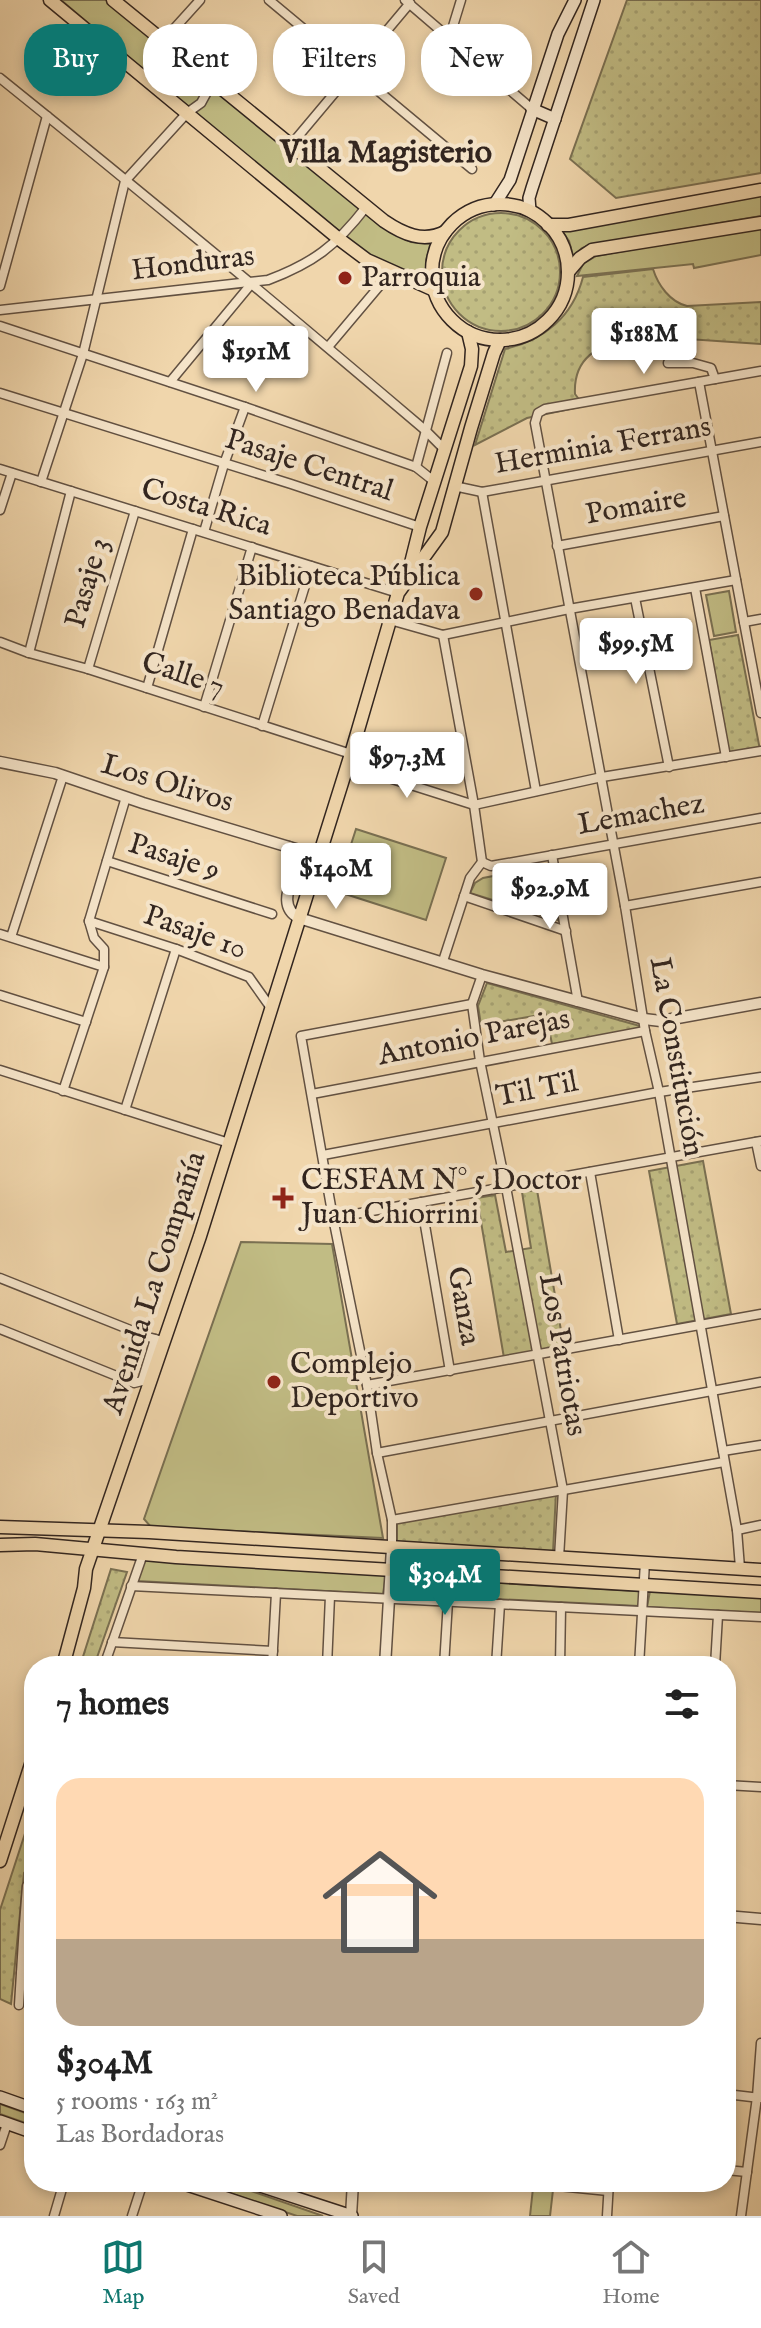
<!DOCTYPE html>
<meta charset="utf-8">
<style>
body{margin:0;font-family:"IM FELL English",serif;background:#f2f2f2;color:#222;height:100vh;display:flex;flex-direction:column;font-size:30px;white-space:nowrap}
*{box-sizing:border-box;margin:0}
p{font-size:26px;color:#767676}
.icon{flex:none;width:44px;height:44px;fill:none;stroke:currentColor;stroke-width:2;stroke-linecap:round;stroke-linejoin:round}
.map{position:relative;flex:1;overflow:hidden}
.sheet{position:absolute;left:24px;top:1656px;width:712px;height:536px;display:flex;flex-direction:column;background:#fff;border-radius:32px;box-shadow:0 4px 12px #0003}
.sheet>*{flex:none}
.banner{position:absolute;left:24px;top:24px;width:714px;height:72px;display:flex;gap:16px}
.price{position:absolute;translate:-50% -68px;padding:0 18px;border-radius:8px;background:#fff;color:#222;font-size:26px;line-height:52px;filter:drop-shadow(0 2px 4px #0008)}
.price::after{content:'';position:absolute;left:50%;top:48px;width:24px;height:18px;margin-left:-12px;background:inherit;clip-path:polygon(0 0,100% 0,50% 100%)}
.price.current{background:#0f766e;color:#fff}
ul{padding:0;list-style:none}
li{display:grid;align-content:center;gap:16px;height:424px;padding:0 32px}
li+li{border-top:2px solid #e0e0e0}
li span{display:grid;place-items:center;height:248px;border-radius:24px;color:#555}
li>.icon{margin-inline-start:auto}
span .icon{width:144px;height:144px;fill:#fffc;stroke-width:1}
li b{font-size:34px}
h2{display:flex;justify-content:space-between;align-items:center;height:96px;padding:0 32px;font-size:34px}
.pill{padding:0 28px;border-radius:32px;background:#fff;box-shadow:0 4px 12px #0003;font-size:28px;line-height:72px}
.pill.current{background:#0f766e;color:#fff}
.tab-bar{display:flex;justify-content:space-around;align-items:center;height:112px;border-top:2px solid #e0e0e0;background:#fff;font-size:22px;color:#767676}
.tab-bar a{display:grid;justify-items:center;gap:4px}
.tab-bar .current{color:#0f766e}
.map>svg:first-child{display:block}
</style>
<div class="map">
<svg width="761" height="2216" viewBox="0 0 761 2216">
<defs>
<pattern id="park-dots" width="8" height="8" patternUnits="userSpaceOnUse" patternTransform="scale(2)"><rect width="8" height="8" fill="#c1bc84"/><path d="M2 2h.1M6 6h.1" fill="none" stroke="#a6a172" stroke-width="1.8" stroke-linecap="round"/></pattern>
</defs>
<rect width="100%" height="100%" fill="#f0d6ac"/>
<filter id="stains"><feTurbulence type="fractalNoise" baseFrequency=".0025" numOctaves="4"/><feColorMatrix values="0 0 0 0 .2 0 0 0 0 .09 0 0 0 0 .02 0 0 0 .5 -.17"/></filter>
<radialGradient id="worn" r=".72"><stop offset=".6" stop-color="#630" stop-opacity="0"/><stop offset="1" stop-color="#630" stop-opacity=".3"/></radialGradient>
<g fill="#c1bc84" stroke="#7a7052" stroke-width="2">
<polygon points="61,0 109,0 297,153 380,226 411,242 431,244 426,260 427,279 400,270 367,254 188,108"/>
<polygon points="761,195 761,216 590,245 582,248 573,256 569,241 562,231"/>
<polygon points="761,227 761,255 694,268 693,264 577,276 583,264 596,256"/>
<polygon points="729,591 736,632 714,636 706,595"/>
<polygon points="356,829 446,858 426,920 336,891"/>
<polygon points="546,866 558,920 470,893 475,883 483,878"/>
<polygon points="241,1242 332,1244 383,1538 151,1527 144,1519"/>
<polygon points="145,1559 386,1575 383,1594 137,1581"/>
<polygon points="397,1577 639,1591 639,1606 394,1594"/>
<polygon points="650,1591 761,1596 761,1613 647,1607"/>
<polygon points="0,2104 34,2116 34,2126 0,2114"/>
<polygon points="197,2182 225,2182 323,2216 297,2216"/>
<polygon points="533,2188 553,2190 550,2216 530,2216"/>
</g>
<g fill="url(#park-dots)" stroke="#7a7052" stroke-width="2">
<polygon points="627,0 761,0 761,173 616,198 570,159"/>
<circle cx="501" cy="272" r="59"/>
<path d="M653,269C658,285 670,302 687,306L761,302V344L629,335C598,347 573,357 575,394L584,406L527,418L475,445L505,349C544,341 573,316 583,277Z"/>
<polygon points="738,635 760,750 729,754 709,640"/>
<polygon points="487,983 640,1026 639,1030 552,1044 546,1014 481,1025 478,1006"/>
<polygon points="703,1161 731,1314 677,1324 649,1171"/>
<polygon points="537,1190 564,1348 504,1358 477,1198 495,1195 506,1252 531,1248 522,1192"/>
<polygon points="556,1493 553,1552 397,1542 397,1523"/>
<polygon points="111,1569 127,1572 94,1666 80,1666"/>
<polygon points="34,1806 34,1838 31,1845 34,1849 34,1862 24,1873 11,2004 0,1999 0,1910"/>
</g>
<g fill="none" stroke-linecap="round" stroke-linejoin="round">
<defs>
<g id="minor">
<polyline points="269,0 472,169"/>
<polyline points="405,0 532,109"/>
<polyline points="450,36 461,0"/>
<polyline points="163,41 200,0"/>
<path d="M0,78C143,193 285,311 425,430L445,450"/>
<polyline points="290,146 410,3"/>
<polyline points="0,286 47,116"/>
<path d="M0,310L268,280C313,263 336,246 366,207"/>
<polyline points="0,326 245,407 416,467 435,482"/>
<polyline points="328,347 392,271"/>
<polyline points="668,363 693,363 711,368 715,379"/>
<polyline points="170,382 252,283"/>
<polyline points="699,382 761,713"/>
<polyline points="0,393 291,484 420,527"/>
<polyline points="416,467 447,353"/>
<polyline points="0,469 398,593"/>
<polyline points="41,482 83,354 125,181 187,113 201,103 213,81"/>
<polyline points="454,486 482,492 761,442"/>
<polyline points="482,492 536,791"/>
<polyline points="0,510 12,473"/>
<polyline points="204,532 224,464 245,407"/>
<polyline points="557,546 724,516"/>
<polyline points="695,588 726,757"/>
<polyline points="635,598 669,767"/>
<polyline points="390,620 443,635 569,609 736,580"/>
<polyline points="744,622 761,619"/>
<polyline points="443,635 474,805 482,862 470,878 443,961"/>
<polyline points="0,642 29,653 88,669 351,754"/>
<polyline points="29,653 71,491"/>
<polyline points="88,669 135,511"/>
<polyline points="147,688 193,529"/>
<polyline points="204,707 252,547"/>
<polyline points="262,726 311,566"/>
<polyline points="348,765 474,805 602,777 761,751"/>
<polyline points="552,855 578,1002"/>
<polyline points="107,861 272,914"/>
<polyline points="482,862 491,866 761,818"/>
<polyline points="464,896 566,931"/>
<polyline points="625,906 761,882"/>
<polyline points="89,921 176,949 249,977 271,1008"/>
<polyline points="0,934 104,967"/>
<polyline points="11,937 63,776"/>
<polyline points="482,975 472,1004 480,1061 506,1187 563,1490 559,1558"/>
<polyline points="0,995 86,1022"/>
<polyline points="0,1070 229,1143"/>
<polyline points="63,1091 104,967 104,949 94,938 89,921 126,797"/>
<polyline points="312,1094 645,1031"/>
<polyline points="125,1110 176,949"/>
<polyline points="756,1142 761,1166"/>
<polyline points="323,1155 659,1092 761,1077"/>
<polyline points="590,1172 619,1340"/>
<polyline points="421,1202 450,1371"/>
<polyline points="333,1218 761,1141"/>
<polyline points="0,1278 148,1337 159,1340"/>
<polyline points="0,1329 134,1383 142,1381 155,1339"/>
<polyline points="367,1385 761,1314"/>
<polyline points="723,1451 761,1445"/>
<polyline points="377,1453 761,1382"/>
<polyline points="392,1520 724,1462"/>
<polyline points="737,1530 761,1525"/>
<polyline points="392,1548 392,1520 377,1453 367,1385 333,1218 301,1036 472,1004"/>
<polyline points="740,1568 737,1530 659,1092 645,1031 625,906 535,423 538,413 545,409 761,371"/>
<polyline points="131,1586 761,1617"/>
<polyline points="112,1642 273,1651"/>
<polyline points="104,1666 143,1554"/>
<polyline points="272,1666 276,1593"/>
<polyline points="327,1666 330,1596"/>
<polyline points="444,1666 448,1601"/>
<polyline points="496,1666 500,1604"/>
<polyline points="560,1666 561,1607"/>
<polyline points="639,1666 645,1562"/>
<polyline points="715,1666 718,1615"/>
<polyline points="726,1785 761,1787"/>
<polyline points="27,1886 24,1925 34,1925"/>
<polyline points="21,1973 24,1925"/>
<polyline points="19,2005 21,1973 34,1974"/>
<polyline points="726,2094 760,2098"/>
<polyline points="0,2145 7,2124"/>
<polyline points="726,2170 747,2172"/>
<polyline points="519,2182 608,2191"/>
<polyline points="54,2216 64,2182"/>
<polyline points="132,2216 143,2182"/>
<polyline points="607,2216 609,2182"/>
<polyline points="741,2216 757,2097 761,2043"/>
</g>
<g id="tertiary">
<polyline points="0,762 55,773 143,803 319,856"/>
<path d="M289,847L296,862C293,881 276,906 299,918L482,975L644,1019L661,1021L761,1003"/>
<polyline points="385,1666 392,1548"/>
<polyline points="726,1916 761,1919"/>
<polyline points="351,2216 353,2182"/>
</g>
<g id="secondary">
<polyline points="532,109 555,119"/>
<polyline points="494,205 510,180 558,34 575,0"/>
<polyline points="530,211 529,198 532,188 594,0"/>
<polyline points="0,2097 34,2109"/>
<polyline points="0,2121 34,2133"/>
<polyline points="178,2182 281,2216"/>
<polyline points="248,2182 352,2216"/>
</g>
<g id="primary">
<polyline points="50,0 339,239 367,260 434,290"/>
<path d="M113,0L384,221C403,234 423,243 445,232"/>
<circle cx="500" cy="272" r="68"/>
<polyline points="548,225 569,225 761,190"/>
<polyline points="568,272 580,258 592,250 761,223"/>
<polyline points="409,571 420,527 471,366 472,349 468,332"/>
<polyline points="0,1527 149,1532 761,1570"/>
<polyline points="0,1545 35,1544 176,1557 761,1592"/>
<polyline points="63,1666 84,1588 86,1569 200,1236 351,754 398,593 442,532 471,428 494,353 500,340"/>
<polyline points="0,1861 34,1755"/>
</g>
</defs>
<use href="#minor" stroke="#625142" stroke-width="11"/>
<use href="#tertiary" stroke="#625142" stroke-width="13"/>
<use href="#secondary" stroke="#32251f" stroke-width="14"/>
<use href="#primary" stroke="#32251f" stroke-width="15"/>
<use href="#minor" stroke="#f5e4c9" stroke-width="8"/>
<use href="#tertiary" stroke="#f5e4c9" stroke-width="10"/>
<use href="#secondary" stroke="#f5e4c9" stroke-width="11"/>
<use href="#primary" stroke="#f0d6ac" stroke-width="12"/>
</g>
<g fill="#8f2418" stroke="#f5e4c9" stroke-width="3">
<circle cx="345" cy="278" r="8"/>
<circle cx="476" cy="594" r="8"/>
<path d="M279 1186h8v8h8v8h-8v8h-8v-8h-8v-8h8z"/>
<circle cx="274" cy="1382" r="8"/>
</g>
<g text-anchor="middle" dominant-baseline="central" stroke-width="8" stroke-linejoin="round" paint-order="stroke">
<g font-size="30" fill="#32251f" stroke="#f5e4c9">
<text transform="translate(193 264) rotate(-7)">Honduras</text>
<text transform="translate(603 446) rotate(-10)">Herminia Ferrans</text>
<text transform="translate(309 466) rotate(18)">Pasaje Central</text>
<text transform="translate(636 507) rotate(-10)">Pomaire</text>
<text transform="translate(206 508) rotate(17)">Costa Rica</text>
<text transform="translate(88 583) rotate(-74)">Pasaje 3</text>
<text transform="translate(183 675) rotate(18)">Calle 7</text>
<text transform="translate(167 784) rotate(17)">Los Olivos</text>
<text transform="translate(641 815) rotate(-10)">Lemachez</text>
<text transform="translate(174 858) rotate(18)">Pasaje 9</text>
<text transform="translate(195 933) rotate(20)">Pasaje 10</text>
<text transform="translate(474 1038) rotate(-11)">Antonio Parejas</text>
<text transform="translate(676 1057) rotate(80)">La Constitución</text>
<text transform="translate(537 1090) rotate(-11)">Til Til</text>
<text transform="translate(155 1283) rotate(-72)">Avenida La Compañía</text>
<text transform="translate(463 1306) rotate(80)">Ganza</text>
<text transform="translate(562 1355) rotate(80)">Los Patriotas</text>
</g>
<g font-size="30" fill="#32251f" stroke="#f5e4c9" text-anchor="start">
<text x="361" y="278">Parroquia</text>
<text x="460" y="577" text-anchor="end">Biblioteca Pública<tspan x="460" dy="34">Santiago Benadava</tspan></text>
<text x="301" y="1181">CESFAM N° 5 Doctor<tspan x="301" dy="34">Juan Chiorrini</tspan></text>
<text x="290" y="1365">Complejo<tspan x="290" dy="34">Deportivo</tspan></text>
</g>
<g font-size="32" font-weight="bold" fill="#32251f" stroke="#f5e4c9">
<text x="386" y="153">Villa Magisterio</text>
</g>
</g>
<rect width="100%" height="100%" filter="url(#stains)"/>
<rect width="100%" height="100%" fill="url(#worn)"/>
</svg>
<b class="price" style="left:644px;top:376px">$188M</b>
<b class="price" style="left:256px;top:394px">$191M</b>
<b class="price" style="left:636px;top:686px">$99.5M</b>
<b class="price" style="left:407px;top:800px">$97.3M</b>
<b class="price" style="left:336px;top:911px">$140M</b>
<b class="price" style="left:550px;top:931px">$92.9M</b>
<b class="price current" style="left:445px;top:1617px">$304M</b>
<div class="banner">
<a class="pill current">Buy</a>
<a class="pill">Rent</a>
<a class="pill">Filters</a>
<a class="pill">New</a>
</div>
<section class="sheet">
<h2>7 homes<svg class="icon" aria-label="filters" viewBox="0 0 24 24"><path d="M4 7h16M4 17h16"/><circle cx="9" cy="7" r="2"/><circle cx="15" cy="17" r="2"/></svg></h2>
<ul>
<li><span style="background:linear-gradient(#ffd9b3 65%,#b9a48a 0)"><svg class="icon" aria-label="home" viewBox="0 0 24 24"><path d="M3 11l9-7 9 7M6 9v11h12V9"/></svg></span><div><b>$304M</b><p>5 rooms · 163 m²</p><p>Las Bordadoras</p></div></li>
</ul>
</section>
</div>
<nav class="tab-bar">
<a class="current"><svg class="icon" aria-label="map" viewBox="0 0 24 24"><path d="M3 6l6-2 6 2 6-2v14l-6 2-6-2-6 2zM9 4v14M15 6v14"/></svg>Map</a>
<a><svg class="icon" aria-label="saved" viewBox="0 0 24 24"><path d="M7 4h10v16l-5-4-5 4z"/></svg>Saved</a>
<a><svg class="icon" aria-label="home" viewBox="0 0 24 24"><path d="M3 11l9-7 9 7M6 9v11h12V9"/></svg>Home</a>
</nav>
